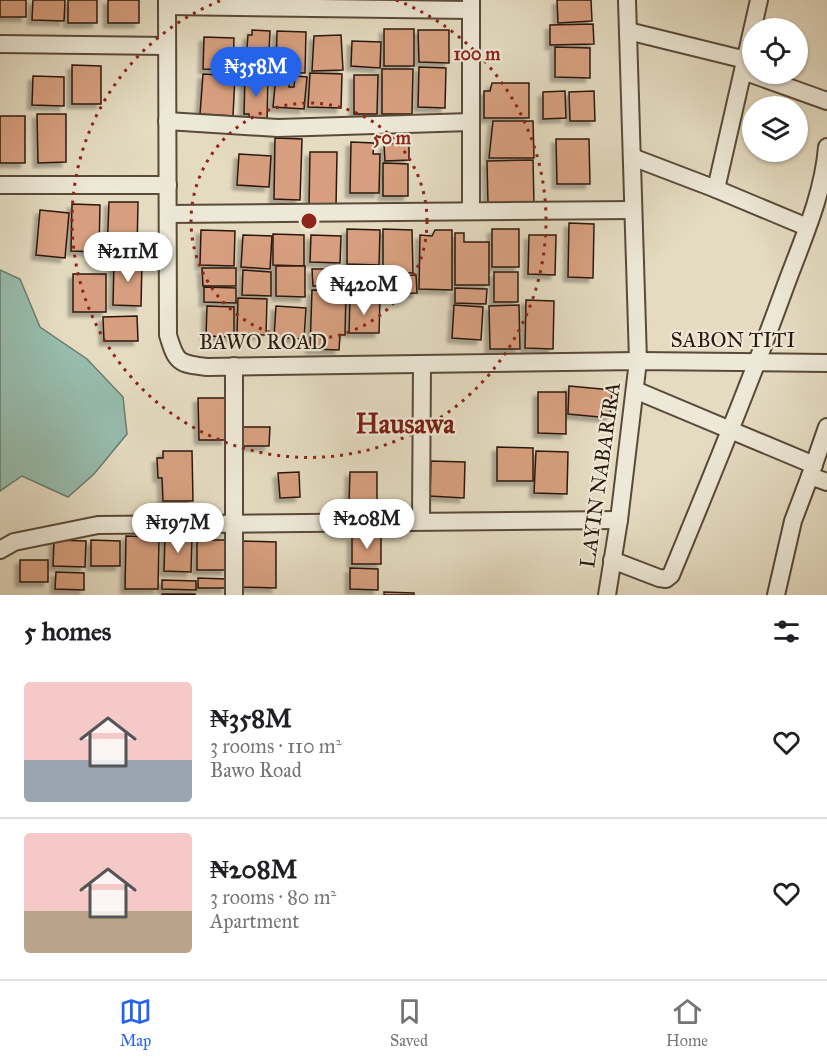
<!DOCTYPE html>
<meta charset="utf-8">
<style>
body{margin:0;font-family:"IM FELL Great Primer",serif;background:#f2f2f2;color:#202124;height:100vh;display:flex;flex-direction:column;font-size:22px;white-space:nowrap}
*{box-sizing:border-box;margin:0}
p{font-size:20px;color:#757577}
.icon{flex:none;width:33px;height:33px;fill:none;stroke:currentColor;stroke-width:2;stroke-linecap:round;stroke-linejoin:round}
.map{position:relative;height:595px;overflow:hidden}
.drawer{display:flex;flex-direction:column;background:#fff;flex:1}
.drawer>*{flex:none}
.controls{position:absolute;left:742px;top:18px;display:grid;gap:12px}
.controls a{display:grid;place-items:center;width:66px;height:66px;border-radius:50%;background:#fff;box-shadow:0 2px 4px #0004;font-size:30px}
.price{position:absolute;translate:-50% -51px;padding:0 14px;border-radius:21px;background:#fff;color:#222;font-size:20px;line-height:39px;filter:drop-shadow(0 2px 3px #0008)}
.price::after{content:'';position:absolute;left:50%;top:36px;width:18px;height:14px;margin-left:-9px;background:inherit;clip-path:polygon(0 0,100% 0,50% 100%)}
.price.current{background:#2563eb;color:#fff}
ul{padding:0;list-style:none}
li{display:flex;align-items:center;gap:18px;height:150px;padding:0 24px}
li+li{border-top:2px solid #e0e0e0}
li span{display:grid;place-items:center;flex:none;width:168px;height:120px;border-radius:6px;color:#555}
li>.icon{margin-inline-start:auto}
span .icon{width:72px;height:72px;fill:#fffc;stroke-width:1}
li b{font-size:26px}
h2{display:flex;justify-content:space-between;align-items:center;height:72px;padding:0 24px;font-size:26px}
.menu{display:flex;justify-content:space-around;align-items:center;height:84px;border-top:2px solid #e0e0e0;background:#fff;font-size:16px;color:#757577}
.menu a{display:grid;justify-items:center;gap:3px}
.menu .current{color:#2563eb}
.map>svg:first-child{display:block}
</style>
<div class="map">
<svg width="827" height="595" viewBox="0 0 827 595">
<defs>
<filter id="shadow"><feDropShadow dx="-4.5" dy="4.5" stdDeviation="1.5" flood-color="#0004"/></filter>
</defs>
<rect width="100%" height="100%" fill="#e4dbc1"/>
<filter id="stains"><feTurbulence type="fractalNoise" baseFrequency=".00333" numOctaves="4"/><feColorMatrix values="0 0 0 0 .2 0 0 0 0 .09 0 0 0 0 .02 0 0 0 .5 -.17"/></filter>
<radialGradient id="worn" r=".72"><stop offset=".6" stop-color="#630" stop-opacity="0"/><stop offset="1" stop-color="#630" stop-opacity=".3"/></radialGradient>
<polygon fill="#97bcad" stroke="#6c7b6d" stroke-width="1.5" points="0,270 20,279 40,327 87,359 123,397 127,434 94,474 68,497 22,476 0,491"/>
<g fill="#d79f7f" stroke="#2b190c" stroke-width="1.5" filter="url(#shadow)">
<rect x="0" y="0" width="26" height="17"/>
<polygon points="33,0 65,0 64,21 32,20"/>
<rect x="68" y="0" width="29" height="23"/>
<rect x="108" y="0" width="31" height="23"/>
<polygon points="557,0 591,0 592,21 558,23"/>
<polygon points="593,24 594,44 550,45 550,25"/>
<rect x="384" y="29" width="30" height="37"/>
<polygon points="252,30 270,31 268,74 238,72 238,61 246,61 248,35 252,35"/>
<polygon points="418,30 449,30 449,63 419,62"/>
<polygon points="277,31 306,32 305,73 276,72"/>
<polygon points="341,35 343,70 312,71 314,36"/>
<polygon points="204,37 234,38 233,70 203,69"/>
<polygon points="352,41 381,42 380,68 351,66"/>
<polygon points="555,47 590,48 590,78 555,77"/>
<polygon points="72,65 101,66 101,104 72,104"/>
<polygon points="419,67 446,68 445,108 418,107"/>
<polygon points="382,69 413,69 412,114 382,114"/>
<polygon points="310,73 342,74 341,108 308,107"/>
<polygon points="203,74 235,76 233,116 200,114"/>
<polygon points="245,75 268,76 267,123 249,123 249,114 244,114"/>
<polygon points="354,75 378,75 377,114 354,114"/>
<polygon points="33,76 64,77 64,106 32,105"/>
<polygon points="276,76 290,77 289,87 294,87 295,76 307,77 304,109 273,107"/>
<polygon points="492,83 529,83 529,118 484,118 484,91 490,91"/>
<polygon points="565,91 566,118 543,119 543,92"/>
<polygon points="594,91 595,121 570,121 569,92"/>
<polygon points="37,114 66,114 66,162 38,163"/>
<rect x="0" y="116" width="25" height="47"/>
<polygon points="493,121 533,121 534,158 489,158"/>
<polygon points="275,138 302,139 300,200 274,199"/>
<polygon points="556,139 589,139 590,184 557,184"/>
<polygon points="351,142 374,143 373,154 380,154 379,193 350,193"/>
<polygon points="409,143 409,160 385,161 384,144"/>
<polygon points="310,152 337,152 336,206 309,206"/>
<polygon points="239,154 271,156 269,187 237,185"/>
<polygon points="533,160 534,204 488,204 487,161"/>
<polygon points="383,163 408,164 408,196 383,196"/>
<polygon points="109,202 138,202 137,253 107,252"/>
<polygon points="72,204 100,205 99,252 71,251"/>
<polygon points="40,210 69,213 65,258 36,255"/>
<polygon points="569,223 594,224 593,278 568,277"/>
<polygon points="347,229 380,230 379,265 347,264"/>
<polygon points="383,229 412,230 413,273 383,273"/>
<rect x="492" y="229" width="27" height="38"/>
<polygon points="201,230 235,231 234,266 200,265"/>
<polygon points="435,230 452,230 452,290 419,289 420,235 432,236"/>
<polygon points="455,233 464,233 464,242 489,242 489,285 455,285"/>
<polygon points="273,234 304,235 304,266 273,265"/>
<polygon points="243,235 272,236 270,269 241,267"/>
<polygon points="311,235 341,236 340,263 310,262"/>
<polygon points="529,235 556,235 555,275 528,274"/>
<polygon points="114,260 142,261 141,306 113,305"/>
<polygon points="276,266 305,266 305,297 276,296"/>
<polygon points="202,268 236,268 236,286 203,286"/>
<polygon points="312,269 341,269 342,285 313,286"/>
<rect x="351" y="269" width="29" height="15"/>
<polygon points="243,270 271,272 271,296 242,295"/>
<rect x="494" y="272" width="24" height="30"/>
<rect x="73" y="274" width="33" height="38"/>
<polygon points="416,275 417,293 384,294 383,277"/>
<polygon points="204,287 236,288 236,303 204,302"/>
<polygon points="455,288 487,289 486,304 455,303"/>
<polygon points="312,290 346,291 345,335 340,335 339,350 310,349"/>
<polygon points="238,298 267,299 266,335 237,334"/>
<polygon points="350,298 380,299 379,333 349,333"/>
<polygon points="526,300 554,301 553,349 525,348"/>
<polygon points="454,305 483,307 481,340 452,338"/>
<polygon points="519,305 520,349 490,349 489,306"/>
<polygon points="207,306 234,307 234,337 206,336"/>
<polygon points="276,306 306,308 304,339 274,337"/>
<polygon points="137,316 138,341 104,341 103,317"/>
<polygon points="569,386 612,390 610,418 568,414"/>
<polygon points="538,392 566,392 566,434 538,433"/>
<polygon points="198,398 226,398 226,440 199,440"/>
<polygon points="243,427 270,427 269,446 243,446"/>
<polygon points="497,447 533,448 533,481 497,481"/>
<polygon points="163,451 192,451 193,501 163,501 162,478 158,478 157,458 163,458"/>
<polygon points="536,451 568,452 567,494 534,493"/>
<polygon points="431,461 465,462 464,498 430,496"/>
<polygon points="299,472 300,497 280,498 278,473"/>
<polygon points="350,472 377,472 377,503 349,502"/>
<polygon points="126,536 159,537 158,589 125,589"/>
<polygon points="165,536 192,537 191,572 164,571"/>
<polygon points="381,536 381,564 352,564 352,537"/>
<polygon points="54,540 86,541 85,567 53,566"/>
<polygon points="91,540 120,541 120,566 91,566"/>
<rect x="197" y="540" width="29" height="30"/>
<polygon points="242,541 276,542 276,588 242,587"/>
<rect x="20" y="560" width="28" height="22"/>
<polygon points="350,568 378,569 378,590 350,589"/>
<polygon points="56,572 84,573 84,590 55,589"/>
<polygon points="198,578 226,579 226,588 198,588"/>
<polygon points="162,580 196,581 196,590 162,589"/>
<polygon points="384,592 414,593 414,595 384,595"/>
<rect x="162" y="594" width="33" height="1"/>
</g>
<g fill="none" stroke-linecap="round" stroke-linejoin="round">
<defs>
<g id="minor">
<path d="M167,0L168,335C176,362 178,364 207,367L638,361L827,363"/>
<polyline points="471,0 471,211"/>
<polyline points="759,0 716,189 807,227"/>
<polyline points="167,6 471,10"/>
<polyline points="628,31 746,60"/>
<polyline points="0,44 167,46"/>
<polyline points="743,71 827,101"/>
<polyline points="167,121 278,128 471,122"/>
<polyline points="632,157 716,189"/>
<polyline points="0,185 168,185"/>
<polyline points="168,214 633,210"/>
<polyline points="635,390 814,465"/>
<polyline points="827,427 810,476 827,482"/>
<polyline points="421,521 422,364"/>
<polyline points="0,550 14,542 98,525 619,520"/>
<path d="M612,560L659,578L666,579L671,575C710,481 749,386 784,290C801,243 823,197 827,147"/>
<polyline points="234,595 234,366"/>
<polyline points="607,595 619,520 638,361 627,0"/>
<polyline points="776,595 793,521 810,476"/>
</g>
</defs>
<use href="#minor" stroke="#594a39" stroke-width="20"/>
<use href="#minor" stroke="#ede8d7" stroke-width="16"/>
</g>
<g fill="none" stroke="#8f2418" stroke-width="3" stroke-dasharray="3 6">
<circle cx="309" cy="221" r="118"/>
<path d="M396 0A237 237 0 1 1 222 0"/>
</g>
<g text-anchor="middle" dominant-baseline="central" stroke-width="4.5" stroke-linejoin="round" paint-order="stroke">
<g font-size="21" fill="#2b190c" stroke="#ede8d7">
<text x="733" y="340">SABON TITI</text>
<text x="263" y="342">BAWO ROAD</text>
<text transform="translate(600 475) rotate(-82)">LAYIN NABARIRA</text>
</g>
<g font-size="27" font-weight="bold" fill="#7a1f14" stroke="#ede8d7">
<text x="405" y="423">Hausawa</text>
</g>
</g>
<circle cx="309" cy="221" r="9" fill="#8f2418" stroke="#ede8d7" stroke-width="3"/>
<g font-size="18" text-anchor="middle" font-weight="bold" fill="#8f2418" stroke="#ede8d7" stroke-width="4.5" stroke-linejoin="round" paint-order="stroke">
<text x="477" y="60">100 m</text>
<text x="392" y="144">50 m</text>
</g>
<rect width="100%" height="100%" filter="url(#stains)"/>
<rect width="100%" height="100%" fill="url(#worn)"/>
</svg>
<div class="controls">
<a><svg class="icon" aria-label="locate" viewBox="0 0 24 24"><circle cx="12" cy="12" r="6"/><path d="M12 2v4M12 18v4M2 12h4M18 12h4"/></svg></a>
<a><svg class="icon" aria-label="layers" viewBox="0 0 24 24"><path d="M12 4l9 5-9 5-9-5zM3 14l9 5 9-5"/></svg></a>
</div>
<b class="price current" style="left:256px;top:98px">₦358M</b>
<b class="price" style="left:128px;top:283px">₦211M</b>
<b class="price" style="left:364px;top:316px">₦420M</b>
<b class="price" style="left:367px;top:550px">₦208M</b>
<b class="price" style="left:178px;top:554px">₦197M</b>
</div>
<section class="drawer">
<h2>5 homes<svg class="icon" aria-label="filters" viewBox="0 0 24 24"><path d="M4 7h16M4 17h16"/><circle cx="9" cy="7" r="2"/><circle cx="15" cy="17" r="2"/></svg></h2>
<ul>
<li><span style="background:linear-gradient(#f6c9c9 65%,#9aa5b1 0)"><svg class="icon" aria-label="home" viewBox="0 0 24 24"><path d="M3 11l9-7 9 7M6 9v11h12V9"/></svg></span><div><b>₦358M</b><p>3 rooms · 110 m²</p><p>Bawo Road</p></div><svg class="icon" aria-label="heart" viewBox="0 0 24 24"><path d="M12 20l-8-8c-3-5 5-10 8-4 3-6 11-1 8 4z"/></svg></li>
<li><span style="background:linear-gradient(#f6c9c9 65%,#b9a48a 0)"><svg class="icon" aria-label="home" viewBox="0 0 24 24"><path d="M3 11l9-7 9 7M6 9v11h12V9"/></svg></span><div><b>₦208M</b><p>3 rooms · 80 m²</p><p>Apartment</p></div><svg class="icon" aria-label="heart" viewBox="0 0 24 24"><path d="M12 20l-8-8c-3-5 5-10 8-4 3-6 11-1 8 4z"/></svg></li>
</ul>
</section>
<nav class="menu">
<a class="current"><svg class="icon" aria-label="map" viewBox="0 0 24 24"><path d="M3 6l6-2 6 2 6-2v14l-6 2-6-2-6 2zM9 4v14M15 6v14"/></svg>Map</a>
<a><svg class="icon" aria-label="saved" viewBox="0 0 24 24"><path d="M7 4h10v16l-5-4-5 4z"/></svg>Saved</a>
<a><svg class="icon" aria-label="home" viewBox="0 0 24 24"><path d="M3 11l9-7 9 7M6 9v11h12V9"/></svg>Home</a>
</nav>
